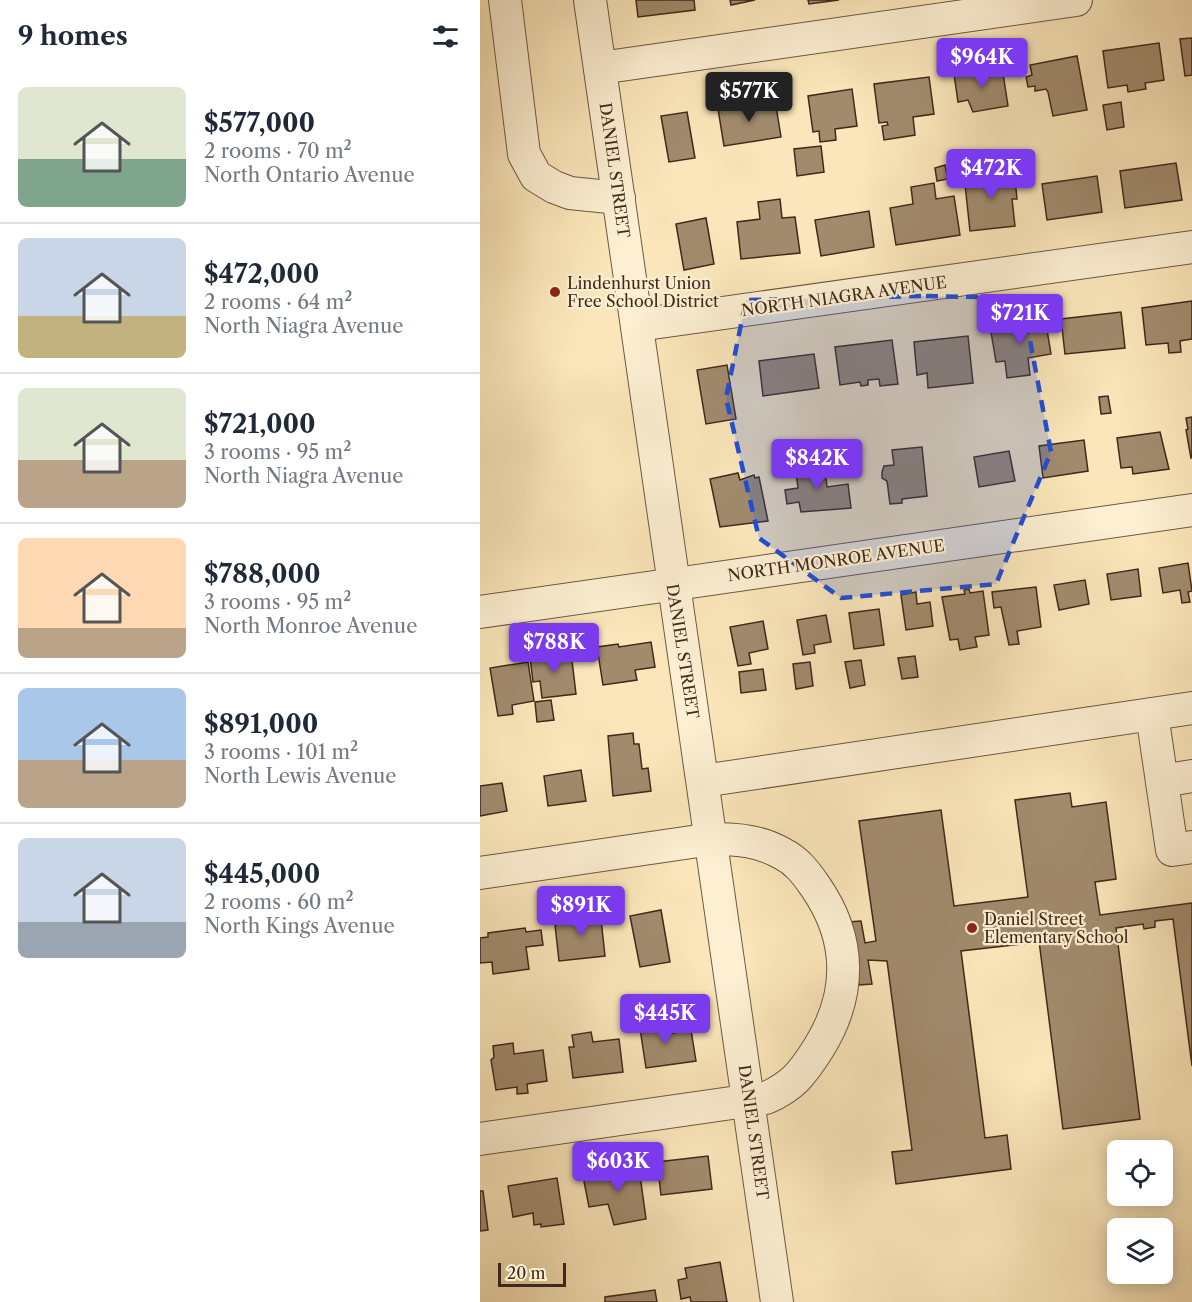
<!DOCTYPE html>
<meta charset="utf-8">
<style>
body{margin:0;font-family:"Libre Caslon Text",serif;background:#f6f6f7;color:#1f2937;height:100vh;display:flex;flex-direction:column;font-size:22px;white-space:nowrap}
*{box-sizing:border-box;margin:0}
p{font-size:20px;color:#747a83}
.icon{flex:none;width:33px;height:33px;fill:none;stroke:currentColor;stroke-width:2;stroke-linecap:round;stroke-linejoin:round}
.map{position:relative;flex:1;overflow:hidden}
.sheet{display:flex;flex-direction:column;background:#fff;width:480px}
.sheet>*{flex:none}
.buttons{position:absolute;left:627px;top:1140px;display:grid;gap:12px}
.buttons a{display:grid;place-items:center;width:66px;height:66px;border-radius:9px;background:#fff;box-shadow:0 3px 15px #0003;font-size:30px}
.scale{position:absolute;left:18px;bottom:15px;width:68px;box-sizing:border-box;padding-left:6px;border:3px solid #40281a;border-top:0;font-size:16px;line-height:21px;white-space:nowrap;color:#40281a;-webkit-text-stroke:4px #fcefd2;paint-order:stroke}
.price{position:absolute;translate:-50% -51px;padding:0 14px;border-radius:6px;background:#7c3aed;color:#fff;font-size:20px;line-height:39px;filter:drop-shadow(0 2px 3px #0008)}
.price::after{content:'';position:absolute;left:50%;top:36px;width:18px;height:14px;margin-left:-9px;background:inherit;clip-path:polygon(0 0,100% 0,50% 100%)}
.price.current{background:#222;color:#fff}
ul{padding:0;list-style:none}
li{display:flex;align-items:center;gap:18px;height:150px;padding:0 18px}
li+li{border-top:2px solid #e0e1e3}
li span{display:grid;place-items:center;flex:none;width:168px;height:120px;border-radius:9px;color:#555}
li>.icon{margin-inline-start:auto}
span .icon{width:72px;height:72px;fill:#fffc;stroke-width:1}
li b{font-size:26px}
h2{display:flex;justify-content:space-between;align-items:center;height:72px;padding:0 18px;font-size:26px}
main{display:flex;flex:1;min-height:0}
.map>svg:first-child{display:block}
</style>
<main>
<section class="sheet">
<h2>9 homes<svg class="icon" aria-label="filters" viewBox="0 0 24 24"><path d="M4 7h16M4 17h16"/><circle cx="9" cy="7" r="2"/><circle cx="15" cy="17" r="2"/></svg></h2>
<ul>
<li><span style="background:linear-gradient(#dfe7d0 60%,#7fa58c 0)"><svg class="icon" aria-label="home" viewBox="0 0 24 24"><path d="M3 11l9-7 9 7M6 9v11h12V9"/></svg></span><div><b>$577,000</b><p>2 rooms · 70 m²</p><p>North Ontario Avenue</p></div></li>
<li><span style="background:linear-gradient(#c9d6e8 65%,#c2b280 0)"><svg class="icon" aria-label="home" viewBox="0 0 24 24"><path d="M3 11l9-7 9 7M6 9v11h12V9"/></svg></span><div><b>$472,000</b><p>2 rooms · 64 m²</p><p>North Niagra Avenue</p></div></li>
<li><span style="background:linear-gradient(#dfe7d0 60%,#b9a48a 0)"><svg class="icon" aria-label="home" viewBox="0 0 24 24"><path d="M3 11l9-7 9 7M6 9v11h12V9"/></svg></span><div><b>$721,000</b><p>3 rooms · 95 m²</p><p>North Niagra Avenue</p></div></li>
<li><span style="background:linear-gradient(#ffd9b3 75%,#b9a48a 0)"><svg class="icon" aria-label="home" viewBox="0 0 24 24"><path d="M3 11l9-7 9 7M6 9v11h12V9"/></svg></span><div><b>$788,000</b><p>3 rooms · 95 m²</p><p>North Monroe Avenue</p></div></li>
<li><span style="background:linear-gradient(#a9c7e8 60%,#b9a48a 0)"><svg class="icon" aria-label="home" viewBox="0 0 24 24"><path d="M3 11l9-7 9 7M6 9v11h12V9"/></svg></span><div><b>$891,000</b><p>3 rooms · 101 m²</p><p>North Lewis Avenue</p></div></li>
<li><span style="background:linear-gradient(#c9d6e8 70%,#9aa5b1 0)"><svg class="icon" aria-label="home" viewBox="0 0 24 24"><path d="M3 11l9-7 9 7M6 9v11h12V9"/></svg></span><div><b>$445,000</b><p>2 rooms · 60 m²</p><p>North Kings Avenue</p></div></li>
</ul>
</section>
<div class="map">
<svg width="712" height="1302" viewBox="0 0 712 1302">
<rect width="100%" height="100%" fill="#fae6ba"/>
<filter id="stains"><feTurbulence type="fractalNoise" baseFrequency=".00333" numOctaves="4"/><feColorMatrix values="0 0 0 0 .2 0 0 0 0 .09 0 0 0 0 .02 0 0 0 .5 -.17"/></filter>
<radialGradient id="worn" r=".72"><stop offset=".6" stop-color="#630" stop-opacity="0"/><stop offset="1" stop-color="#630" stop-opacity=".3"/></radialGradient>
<g fill="#a18b6d" stroke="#40281a" stroke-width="1.5">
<polygon points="156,0 214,0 215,10 158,17"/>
<polygon points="250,0 275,0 251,5"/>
<polygon points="328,0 359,0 329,4"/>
<polygon points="712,38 712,75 705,76 700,39"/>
<polygon points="679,43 684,80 665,83 666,89 648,92 647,85 628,88 623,51"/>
<polygon points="597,56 607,110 573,116 568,92 566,89 555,91 555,86 548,87 546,77 552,75 550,65"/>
<polygon points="522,67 528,106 493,112 488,100 478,102 474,74"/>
<polygon points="449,77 454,114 433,117 435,135 404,140 402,126 408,125 407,122 399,123 394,84"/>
<polygon points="372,89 377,126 355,129 356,140 340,142 339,131 333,132 328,96"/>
<polygon points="295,100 301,137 244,146 238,109"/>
<polygon points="641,102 644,127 627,130 623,105"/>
<polygon points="207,112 215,158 189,162 181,116"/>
<polygon points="341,146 344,172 317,176 314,149"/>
<polygon points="696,163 702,200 645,208 640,171"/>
<polygon points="465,165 468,179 457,181 455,168"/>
<polygon points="534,170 537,199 532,199 535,226 490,231 484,175"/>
<polygon points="617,176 622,212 567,220 562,184"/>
<polygon points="454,183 456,199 474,196 480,235 416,245 410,208 433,204 431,187"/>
<polygon points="300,199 302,218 315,217 320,253 261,259 257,222 280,219 278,202"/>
<polygon points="389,211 394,247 341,256 335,220"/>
<polygon points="226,218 234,264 204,270 196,224"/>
<polygon points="712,301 712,339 700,341 701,352 689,353 688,343 666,345 662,308"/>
<polygon points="641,312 645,348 585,354 581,319"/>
<polygon points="565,318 571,354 548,358 550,375 527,378 525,361 516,362 510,326"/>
<polygon points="488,336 493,383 448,388 447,373 437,375 434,342"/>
<polygon points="412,340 418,384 400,386 399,379 388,380 388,385 381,386 380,382 360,385 355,347"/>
<polygon points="334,354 339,388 283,396 279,361"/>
<polygon points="247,365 256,419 226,424 217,370"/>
<polygon points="628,396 631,413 621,414 619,397"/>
<polygon points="712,417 712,457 711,458 706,430 708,429 706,418"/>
<polygon points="680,432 689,469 653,474 652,467 641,468 637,438"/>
<polygon points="604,440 608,471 563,478 559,446"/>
<polygon points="442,447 447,496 422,499 422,503 410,504 407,481 402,478 402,472 404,466 414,465 412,450"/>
<polygon points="529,451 535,481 499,487 494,457"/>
<polygon points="344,460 347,487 368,484 371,508 321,512 319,502 307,504 305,490 318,488 315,464"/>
<polygon points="258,473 260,480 274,475 275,478 279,477 288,521 240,527 230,479"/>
<polygon points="708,563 712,591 708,592 710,602 702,603 700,590 683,593 679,568"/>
<polygon points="658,569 661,596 631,600 627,574"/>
<polygon points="605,580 609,604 579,610 574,585"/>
<polygon points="556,587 561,627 537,631 539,644 529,645 521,607 514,608 512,592"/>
<polygon points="489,589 490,593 503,591 509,635 495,637 497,647 480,650 478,639 470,640 462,597 485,594 484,590"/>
<polygon points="436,592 437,604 450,602 453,626 426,630 421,595"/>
<polygon points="399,609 404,645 374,649 369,613"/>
<polygon points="346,615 351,642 334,645 335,653 323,655 317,620"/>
<polygon points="283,621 288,649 269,653 271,664 258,666 250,627"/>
<polygon points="171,642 175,667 155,670 157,680 123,685 117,647 138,644 139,647"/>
<polygon points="91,652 96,694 62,698 60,681 53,682 50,657"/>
<polygon points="435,656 438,677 422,679 418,658"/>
<polygon points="381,660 385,685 370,688 365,662"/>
<polygon points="48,662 54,701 32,705 33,714 18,716 10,668"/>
<polygon points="330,662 333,686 316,689 313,664"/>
<polygon points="283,669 286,690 261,693 259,672"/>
<polygon points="71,700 74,720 57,722 55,702"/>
<polygon points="153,733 154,744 159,744 162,769 168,768 171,791 133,796 128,736"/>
<polygon points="101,770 106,801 68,806 64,776"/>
<polygon points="22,783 27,811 0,816 0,786"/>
<polygon points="590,793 592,807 626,802 636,879 615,882 620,915 712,903 712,1066 693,919 675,921 675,927 664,929 663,924 636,928 660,1119 583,1129 559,941 556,937 557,942 551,943 481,951 505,1138 527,1135 531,1169 416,1184 412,1152 432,1150 407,961 388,960 392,984 379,985 368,922 381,921 385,943 396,941 379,821 461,810 474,906 548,897 535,800"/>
<polygon points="120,910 125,956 79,961 75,925 98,919 97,912"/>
<polygon points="181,910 190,962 160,967 150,916"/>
<polygon points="45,928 46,932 61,930 63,945 46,947 49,969 13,974 12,962 0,963 0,938 8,937 8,933"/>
<polygon points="185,1018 187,1034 211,1030 216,1061 166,1068 159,1022"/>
<polygon points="111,1032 113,1042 139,1039 143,1072 93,1078 89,1047 94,1047 92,1035"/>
<polygon points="33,1043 34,1054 63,1050 67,1081 47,1084 48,1093 37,1094 37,1087 16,1090 11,1060 14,1057 13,1046"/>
<polygon points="228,1156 232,1189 181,1195 177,1162"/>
<polygon points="140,1158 142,1170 159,1168 166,1219 134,1225 128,1204 109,1207 103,1176 134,1171 132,1160"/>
<polygon points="77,1178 84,1224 61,1227 61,1224 54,1225 53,1213 33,1217 28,1186"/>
<polygon points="0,1191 3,1191 8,1230 0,1231"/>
<polygon points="240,1262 247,1302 211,1302 210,1297 201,1299 198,1280 207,1278 205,1268"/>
<polygon points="175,1290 177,1302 125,1302 125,1297"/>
</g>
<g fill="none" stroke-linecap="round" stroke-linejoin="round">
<defs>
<g id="minor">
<polyline points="25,0 44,154 56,176 74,187 90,193 139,198"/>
<polyline points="110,0 297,1302"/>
<polyline points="120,68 596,0"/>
<polyline points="158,325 712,247"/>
<polyline points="0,612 712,510"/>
<polyline points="672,714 692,850 712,847"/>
<polyline points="223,781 712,708"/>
<polyline points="682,781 712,776"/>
<path d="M0,873L232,839C258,839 281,841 303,854C317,861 326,873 335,886C372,939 372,995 338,1049C322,1074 313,1086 286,1098L0,1139"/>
</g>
</defs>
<use href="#minor" stroke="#6e5842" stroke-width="34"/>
<use href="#minor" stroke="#fcefd2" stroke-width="32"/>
</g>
<path fill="#1d4ed8" fill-opacity="0.2" stroke="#1d4ed8" stroke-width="4.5" stroke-dasharray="12 8" stroke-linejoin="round" d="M446,296L542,298L571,452L516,584L361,598L279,538L246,398L266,300Z"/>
<g fill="#8f2418" stroke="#fcefd2" stroke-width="2">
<circle cx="75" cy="292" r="6"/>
<circle cx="492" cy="928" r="6"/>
</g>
<g text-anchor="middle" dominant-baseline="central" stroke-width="4.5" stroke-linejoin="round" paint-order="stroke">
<g font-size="16" fill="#40281a" stroke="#fcefd2">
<text transform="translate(135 170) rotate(82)">DANIEL STREET</text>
<text transform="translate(364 296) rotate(-8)">NORTH NIAGRA AVENUE</text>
<text transform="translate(356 560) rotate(-8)">NORTH MONROE AVENUE</text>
<text transform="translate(203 651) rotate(81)">DANIEL STREET</text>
<text transform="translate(274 1132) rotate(82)">DANIEL STREET</text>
</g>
<g font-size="16" fill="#40281a" stroke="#fcefd2" text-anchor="start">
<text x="87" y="283">Lindenhurst Union<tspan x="87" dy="18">Free School District</tspan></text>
<text x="504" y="919">Daniel Street<tspan x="504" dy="18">Elementary School</tspan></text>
</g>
</g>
<rect width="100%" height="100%" filter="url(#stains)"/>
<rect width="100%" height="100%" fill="url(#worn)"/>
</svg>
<div class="buttons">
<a><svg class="icon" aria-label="locate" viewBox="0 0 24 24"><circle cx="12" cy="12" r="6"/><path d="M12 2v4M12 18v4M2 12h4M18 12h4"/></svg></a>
<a><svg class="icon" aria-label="layers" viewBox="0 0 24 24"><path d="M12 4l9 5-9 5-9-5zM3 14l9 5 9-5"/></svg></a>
</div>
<div class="scale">20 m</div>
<b class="price" style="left:502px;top:89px">$964K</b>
<b class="price current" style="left:269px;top:123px">$577K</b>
<b class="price" style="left:511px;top:200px">$472K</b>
<b class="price" style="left:540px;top:345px">$721K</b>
<b class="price" style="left:337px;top:490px">$842K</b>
<b class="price" style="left:74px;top:674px">$788K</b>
<b class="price" style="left:101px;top:937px">$891K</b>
<b class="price" style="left:185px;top:1045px">$445K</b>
<b class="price" style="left:138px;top:1193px">$603K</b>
</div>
</main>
